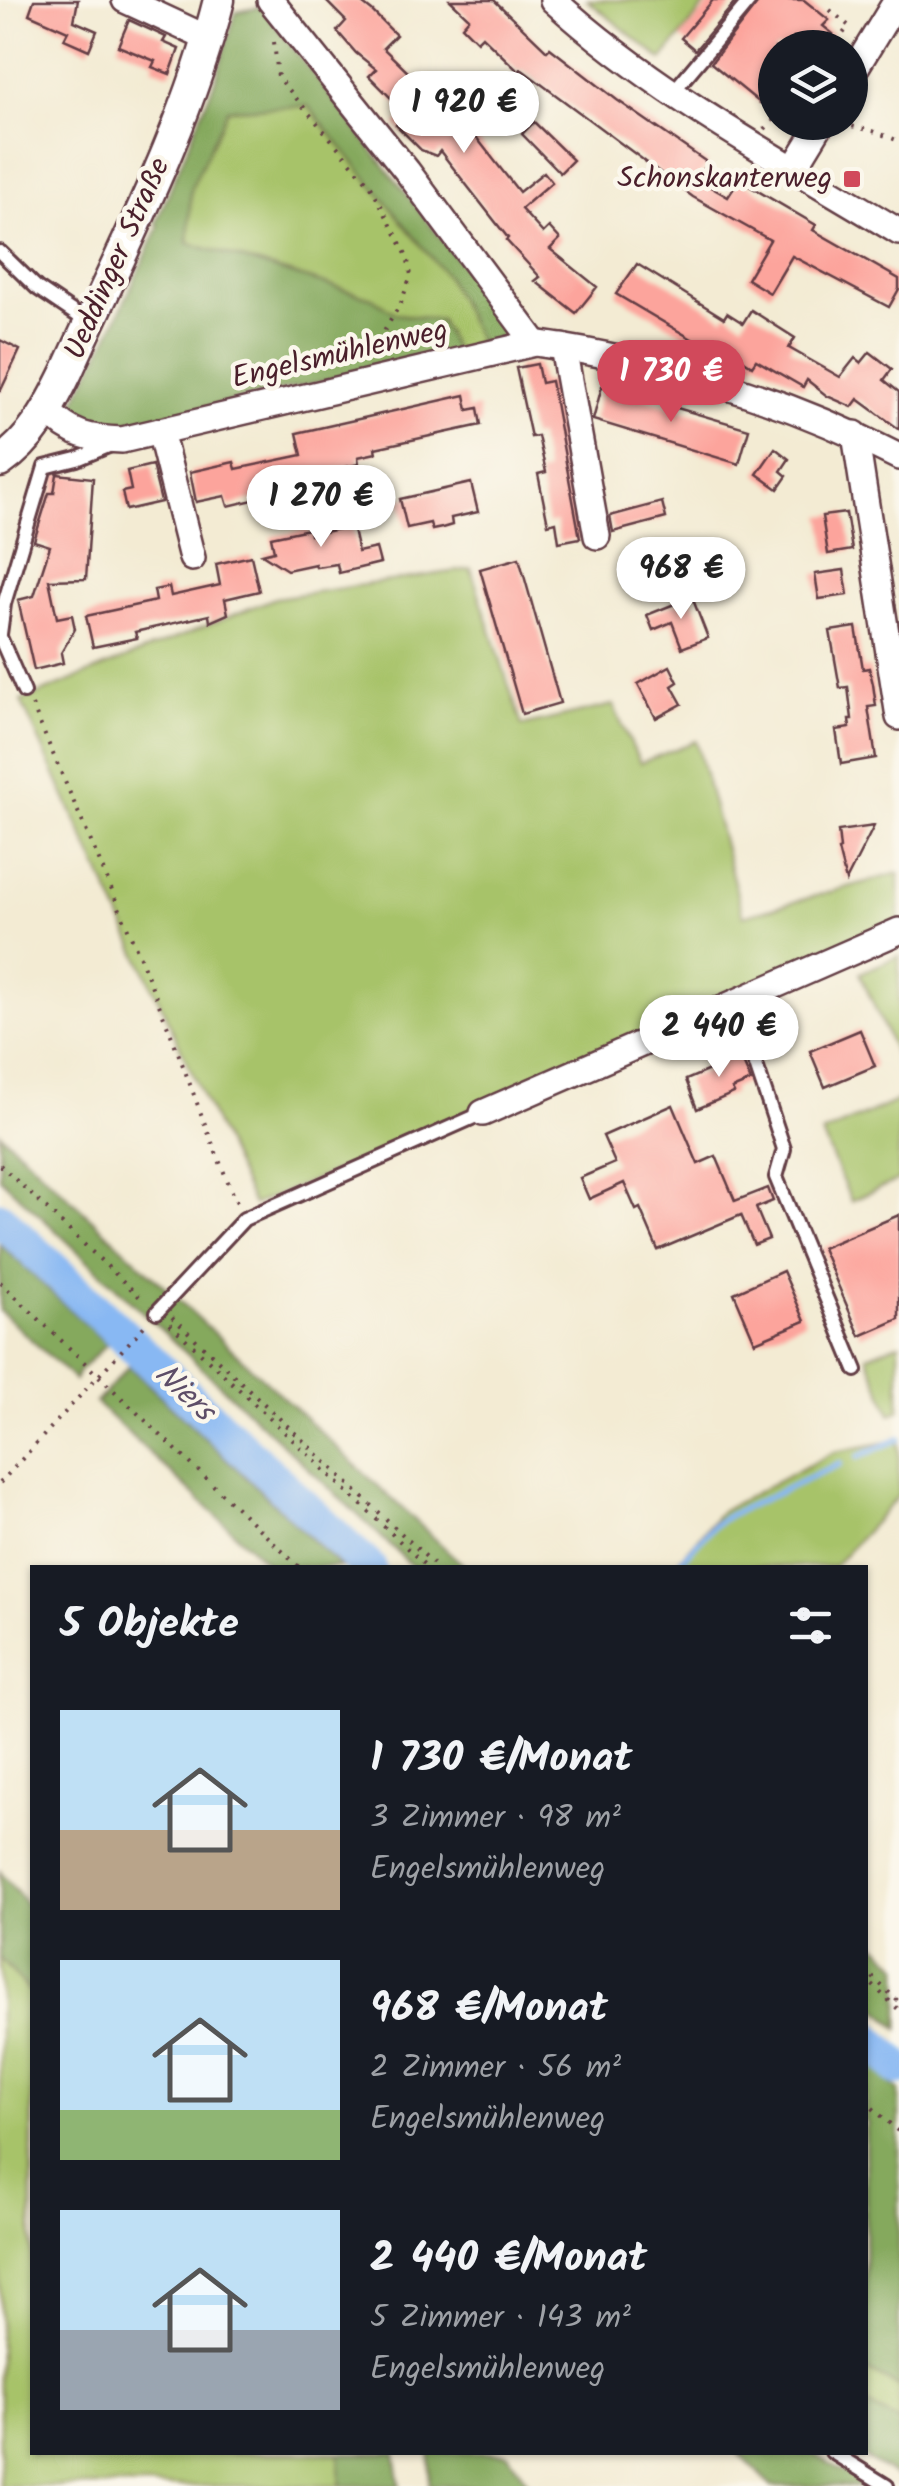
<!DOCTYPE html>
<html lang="de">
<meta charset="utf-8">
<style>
body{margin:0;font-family:Kalam,sans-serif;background:#20242c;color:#f1f3f6;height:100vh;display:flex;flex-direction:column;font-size:38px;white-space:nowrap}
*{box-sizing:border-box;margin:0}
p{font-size:32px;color:#9ea1a6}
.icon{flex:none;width:55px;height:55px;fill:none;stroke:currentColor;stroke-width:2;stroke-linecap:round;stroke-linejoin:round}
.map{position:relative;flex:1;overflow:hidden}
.side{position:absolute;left:30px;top:1565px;width:838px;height:890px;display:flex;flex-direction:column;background:#171b24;border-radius:0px;box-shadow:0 2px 8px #0004}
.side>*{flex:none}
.fabs{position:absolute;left:758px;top:30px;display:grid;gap:20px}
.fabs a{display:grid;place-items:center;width:110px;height:110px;border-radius:50%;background:#171b24;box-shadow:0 2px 8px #0004;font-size:50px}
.price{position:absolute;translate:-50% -85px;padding:0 22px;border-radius:35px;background:#fff;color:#222;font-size:32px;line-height:65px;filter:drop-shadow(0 2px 5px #0008)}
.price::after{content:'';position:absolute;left:50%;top:60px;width:30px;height:22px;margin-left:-15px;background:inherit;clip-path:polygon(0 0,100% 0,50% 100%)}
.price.current{background:#d1495b;color:#fff}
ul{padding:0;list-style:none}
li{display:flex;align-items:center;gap:30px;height:250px;padding:0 30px}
li span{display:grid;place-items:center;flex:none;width:280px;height:200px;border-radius:0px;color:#555}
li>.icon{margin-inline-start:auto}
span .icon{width:120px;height:120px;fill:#fffc;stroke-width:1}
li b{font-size:42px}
h2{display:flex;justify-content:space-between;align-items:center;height:120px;padding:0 30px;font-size:42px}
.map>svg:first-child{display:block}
</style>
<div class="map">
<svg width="899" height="2486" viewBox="0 0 899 2486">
<rect width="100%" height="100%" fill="#fbf7ec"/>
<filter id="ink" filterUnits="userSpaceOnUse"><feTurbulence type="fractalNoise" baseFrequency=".01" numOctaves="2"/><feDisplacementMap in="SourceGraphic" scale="20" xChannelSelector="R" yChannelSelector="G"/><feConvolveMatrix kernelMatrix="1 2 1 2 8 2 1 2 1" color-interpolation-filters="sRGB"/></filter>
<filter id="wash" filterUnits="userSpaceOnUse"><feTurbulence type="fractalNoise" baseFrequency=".0048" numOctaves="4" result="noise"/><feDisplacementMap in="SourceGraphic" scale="40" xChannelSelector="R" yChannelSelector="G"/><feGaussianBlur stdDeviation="2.25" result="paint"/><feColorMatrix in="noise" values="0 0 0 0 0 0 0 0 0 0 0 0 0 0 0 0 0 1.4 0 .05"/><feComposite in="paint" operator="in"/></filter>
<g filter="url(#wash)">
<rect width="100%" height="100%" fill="#f3ebd3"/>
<g fill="#a7c369" stroke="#78714a" stroke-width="2.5">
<polygon points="587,0 709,0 662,60"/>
<polygon points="308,105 447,277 481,346 455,352 440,320 396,314 371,298 188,243 191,188 228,109"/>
<polygon points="471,569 522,726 613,705 640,763 696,741 743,916 899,873 899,940 253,1205 21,701 275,598"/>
<polygon points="899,956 899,1063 860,973"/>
<polygon points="899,1100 899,1180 851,1201 822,1134"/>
<polygon points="899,1343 899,1411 891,1414 867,1356"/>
<polygon points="899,1440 899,1495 833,1567 673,1567 721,1511 834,1452"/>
<polygon points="0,1958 32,1994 32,2452 339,2453 341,2486 0,2486"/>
<polygon points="865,2369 899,2387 899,2422 865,2404"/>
</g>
<g fill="#85a95d" stroke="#686444" stroke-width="2.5">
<polygon points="261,7 506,322 500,340 481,346 447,277 308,106 228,109 191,188 188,243 372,298 396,314 440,320 455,352 134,423 90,424 76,415 74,403 110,333 159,226 156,223 216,78 236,12"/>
<polygon points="0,1133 465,1567 413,1567 0,1178"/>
<polygon points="0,1244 107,1344 79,1371 75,1380 0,1311"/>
<polygon points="129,1366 341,1567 271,1567 96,1403"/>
<polygon points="0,1872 32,1911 32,1994 0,1958"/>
<polygon points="865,1934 899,1965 899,2029 865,1997"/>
<polygon points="865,2058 899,2090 899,2387 865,2369 865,2127 868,2124 865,2121"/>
<polygon points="865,2404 899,2422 899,2477 856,2453 865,2452"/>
<polygon points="430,2452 508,2453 530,2486 429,2486"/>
<polygon points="339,2453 395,2453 400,2486 341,2486"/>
<polygon points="738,2453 812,2453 867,2486 772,2486"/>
</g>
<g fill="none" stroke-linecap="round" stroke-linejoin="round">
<g stroke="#88b8f3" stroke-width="6">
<polyline points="858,1457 899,1439"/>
<polyline points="674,1568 714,1525 729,1515 840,1464"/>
</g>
<g stroke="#88b8f3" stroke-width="35">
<polyline points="0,1219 369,1568"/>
<polyline points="865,2036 899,2068"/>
</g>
</g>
<g id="blocks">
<g fill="#fca49c">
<polygon points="34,0 78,0 74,21 97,31 89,50 64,39 68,31 29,14"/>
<polygon points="325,0 358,0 372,11 396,35 383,48 415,79 409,85 455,130 475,100 494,124 476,137 519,192 544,172 552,182 521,209 543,233 549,227 560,239 550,249 597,287 576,313 535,281 540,277 506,240 508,238 440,151 436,156 421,150 396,125 403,117 397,111 400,107 369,76 376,69 356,53 337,31 346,21"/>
<polygon points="450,0 494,0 547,51 550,48 617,100 708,163 697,179 728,197 739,180 816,225 813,230 899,279 899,289 889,307 792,256 770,293 747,279 770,240 693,197 521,69 519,72 482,36 477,41 462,26 469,18"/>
<polygon points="713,0 737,0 695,50 681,38"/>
<polygon points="760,0 804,0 829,20 823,26 833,34 822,48 775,48 775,103 766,96 760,103 711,63"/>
<polygon points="129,20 166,37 163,42 179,49 170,74 152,67 155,61 118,46"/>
<polygon points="534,122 573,160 560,173 522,134"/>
<polygon points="637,264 724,318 727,313 743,323 751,310 795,338 789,348 840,377 855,358 861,363 870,352 892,369 884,380 899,392 899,429 858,399 852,407 827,396 807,380 803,387 756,360 752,366 723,348 719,355 616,294"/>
<polygon points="0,340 20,350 0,392"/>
<polygon points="537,364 541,383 551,381 580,538 559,542 556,522 548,524 538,474 546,472 538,436 531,437 516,368"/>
<polygon points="602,386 749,429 739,464 593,420"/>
<polygon points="465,395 468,410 478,408 481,425 375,448 376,453 358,457 359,464 298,478 300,489 228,506 225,496 196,502 190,472 234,462 236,469 302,455 297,433"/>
<polygon points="775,448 789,459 781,471 787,476 778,489 757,474"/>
<polygon points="152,465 161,502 126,510 122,492 131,490 127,471"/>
<polygon points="57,474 93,478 86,579 49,580 57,618 72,615 75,629 61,653 63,663 34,670 18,600 34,596 50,546 34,541 49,493 54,493"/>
<polygon points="471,483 478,512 451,518 452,525 442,528 432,530 430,523 407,528 400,499"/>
<polygon points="662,502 666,518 613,532 610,516"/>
<polygon points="846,513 852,550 828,554 822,516"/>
<polygon points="352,526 358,552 376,548 380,563 339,573 337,564 316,567 315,564 287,570 262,554 274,551 271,537 309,529 310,535"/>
<polygon points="251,556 259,591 225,599 228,614 210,622 209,615 135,632 137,638 93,647 86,616 156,601 154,590 169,587 171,596 220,585 216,564"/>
<polygon points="519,558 560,703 522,714 480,569"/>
<polygon points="844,570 848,595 819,599 815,574"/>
<polygon points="692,597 708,638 682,648 672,622 653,630 647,615"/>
<polygon points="856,627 863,669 869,668 873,684 876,706 868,707 876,758 841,764 836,730 850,728 849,719 852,719 848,687 840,688 830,631"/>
<polygon points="670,666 678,682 672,686 682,704 656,718 638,684"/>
<polygon points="874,826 846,881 838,850 840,849 838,831"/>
<polygon points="860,1030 875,1066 825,1087 810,1051"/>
<polygon points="737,1049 751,1081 732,1089 734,1093 697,1109 686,1080 721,1065 718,1056"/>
<polygon points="673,1105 698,1164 716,1156 735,1201 768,1188 773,1201 756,1208 769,1239 754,1245 741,1215 658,1250 640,1208 636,1210 624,1183 589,1199 580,1178 615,1163 603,1136"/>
<polygon points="899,1215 899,1319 860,1336 822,1248"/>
<polygon points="783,1271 805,1321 755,1342 734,1293"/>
</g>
</g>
</g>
<g filter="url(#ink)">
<use href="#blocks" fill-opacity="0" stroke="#633e44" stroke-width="2.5"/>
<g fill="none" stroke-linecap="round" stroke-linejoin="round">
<defs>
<g id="service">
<polyline points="673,92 750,0"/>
<polyline points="0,252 37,288 89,323"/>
<polyline points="0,634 4,604 45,467 77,459 111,445"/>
<polyline points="0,637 24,692"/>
<polyline points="735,1002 784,1149 776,1177 856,1370"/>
<polyline points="157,1312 244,1219 483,1113"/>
<polyline points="832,2452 887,2486"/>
</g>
<g id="minor">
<polyline points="125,0 209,39"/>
<polyline points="270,0 407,171 535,343"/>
<path d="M553,0C655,93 782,161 899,232"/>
<polyline points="850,77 897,0"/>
<polyline points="794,168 822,122"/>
<polyline points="563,347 597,536"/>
<path d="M48,411C70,435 90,439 122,440L535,343C660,361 787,399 899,457"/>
<polyline points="160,431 192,558"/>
<polyline points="855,434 899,717"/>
<polyline points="483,1113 899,931"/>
</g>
<path id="tertiary" d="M0,462C33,439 50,407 67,372C122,250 186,130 219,0"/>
</defs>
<use href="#service" stroke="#633e44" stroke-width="18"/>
<use href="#minor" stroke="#633e44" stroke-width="30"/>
<use href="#tertiary" stroke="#633e44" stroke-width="35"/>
<g stroke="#633e44" stroke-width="4" stroke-dasharray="2.5 8" stroke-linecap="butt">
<polyline points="830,10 849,26 832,48"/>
<polyline points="274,42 278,77 371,186 407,256 411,275 401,303 368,358"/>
<polyline points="842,124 873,131 899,141"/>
<polyline points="765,129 775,118"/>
<path d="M32,705C75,806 120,906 160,1007C187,1073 209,1140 238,1205"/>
<polyline points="0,1165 144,1301"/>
<polyline points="0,1282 300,1568"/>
<polyline points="172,1317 438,1568"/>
<polyline points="170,1324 428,1568"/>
<polyline points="0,1483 147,1323"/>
<polyline points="865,1970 899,2002"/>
<polyline points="865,1978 899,2010"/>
<polyline points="865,2101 899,2132"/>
</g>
<use href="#service" stroke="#fff" stroke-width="12"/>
<use href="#minor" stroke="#fff" stroke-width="25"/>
<use href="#tertiary" stroke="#fff" stroke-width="30"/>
</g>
</g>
<rect fill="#d1495b" stroke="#fbf7ec" stroke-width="4" x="842" y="169" width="20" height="20" rx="5"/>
<g text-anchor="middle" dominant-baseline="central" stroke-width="9" stroke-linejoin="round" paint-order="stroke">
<g font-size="30" fill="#4a1f2b" stroke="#fbf7ec" text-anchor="end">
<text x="832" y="179">Schonskanterweg</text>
</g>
<g font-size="30" fill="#4a1f2b" stroke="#fbf7ec">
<text transform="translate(118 259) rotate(-66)">Ueddinger Straße</text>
<text transform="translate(340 355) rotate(-13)">Engelsmühlenweg</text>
</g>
<g font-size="32" font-style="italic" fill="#5d4d67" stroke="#fbf7ec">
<text transform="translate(184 1393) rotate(43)">Niers</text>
</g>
</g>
</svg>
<div class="fabs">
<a><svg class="icon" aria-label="layers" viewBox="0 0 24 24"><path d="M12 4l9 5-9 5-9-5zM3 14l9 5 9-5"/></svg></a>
</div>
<b class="price" style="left:464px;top:156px">1 920 €</b>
<b class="price current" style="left:671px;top:425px">1 730 €</b>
<b class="price" style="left:321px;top:550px">1 270 €</b>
<b class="price" style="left:681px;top:622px">968 €</b>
<b class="price" style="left:719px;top:1080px">2 440 €</b>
<section class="side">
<h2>5 Objekte<svg class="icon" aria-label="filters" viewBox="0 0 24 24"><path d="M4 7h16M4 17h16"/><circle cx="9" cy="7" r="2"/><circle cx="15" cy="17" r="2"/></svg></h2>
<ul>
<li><span style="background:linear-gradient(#bfe0f5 60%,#b9a48a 0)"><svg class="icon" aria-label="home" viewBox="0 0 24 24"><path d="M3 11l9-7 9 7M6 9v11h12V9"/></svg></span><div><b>1 730 €/Monat</b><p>3 Zimmer · 98 m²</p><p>Engelsmühlenweg</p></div></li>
<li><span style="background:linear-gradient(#bfe0f5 75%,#8fb573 0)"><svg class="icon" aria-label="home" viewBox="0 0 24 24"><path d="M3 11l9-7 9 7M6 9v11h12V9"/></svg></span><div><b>968 €/Monat</b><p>2 Zimmer · 56 m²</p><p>Engelsmühlenweg</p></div></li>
<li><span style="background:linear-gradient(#bfe0f5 60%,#9aa5b1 0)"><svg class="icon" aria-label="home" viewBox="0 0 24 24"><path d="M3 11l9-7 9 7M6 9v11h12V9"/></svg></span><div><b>2 440 €/Monat</b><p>5 Zimmer · 143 m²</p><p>Engelsmühlenweg</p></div></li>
</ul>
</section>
</div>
